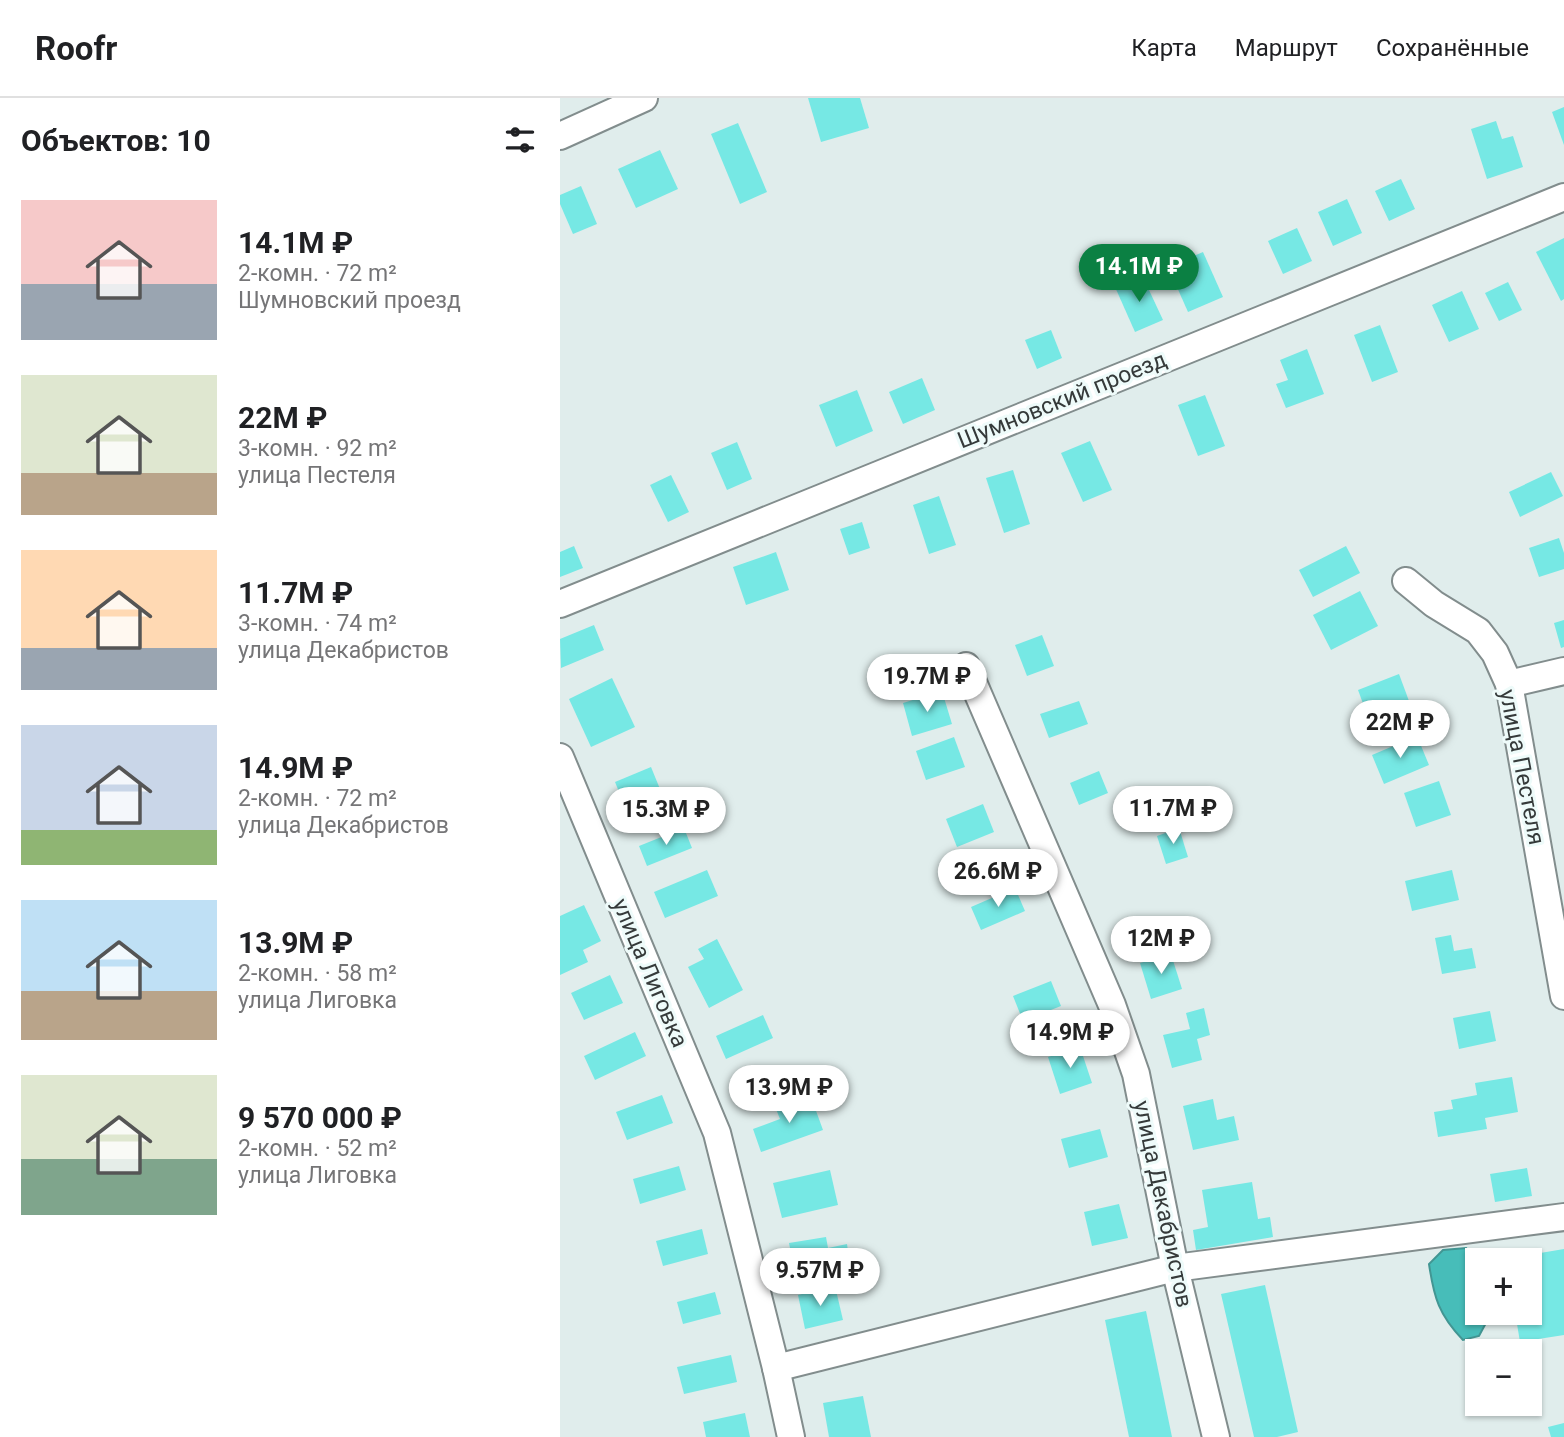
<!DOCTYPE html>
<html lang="ru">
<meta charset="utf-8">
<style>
body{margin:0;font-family:Roboto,sans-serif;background:#f6f6f6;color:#202124;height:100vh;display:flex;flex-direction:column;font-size:26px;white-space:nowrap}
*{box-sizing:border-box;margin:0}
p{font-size:23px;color:#757577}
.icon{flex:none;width:38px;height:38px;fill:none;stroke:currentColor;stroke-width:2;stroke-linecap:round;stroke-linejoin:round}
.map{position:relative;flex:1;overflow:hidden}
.drawer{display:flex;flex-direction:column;background:#fff;width:560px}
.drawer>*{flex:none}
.buttons{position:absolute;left:905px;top:1150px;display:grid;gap:14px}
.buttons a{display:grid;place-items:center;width:77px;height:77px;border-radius:0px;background:#fff;box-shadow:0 2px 5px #0004;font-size:35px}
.price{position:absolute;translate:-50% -60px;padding:0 16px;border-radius:24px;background:#fff;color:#222;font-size:23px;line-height:46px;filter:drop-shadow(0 2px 4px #0008)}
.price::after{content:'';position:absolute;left:50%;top:42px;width:21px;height:16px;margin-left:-10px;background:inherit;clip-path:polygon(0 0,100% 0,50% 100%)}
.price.selected{background:#0b8043;color:#fff}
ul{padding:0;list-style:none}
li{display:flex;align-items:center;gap:21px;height:175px;padding:0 21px}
li span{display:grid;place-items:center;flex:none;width:196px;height:140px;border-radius:0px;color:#555}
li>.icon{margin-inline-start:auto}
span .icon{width:84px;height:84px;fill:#fffc;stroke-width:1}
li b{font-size:30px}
h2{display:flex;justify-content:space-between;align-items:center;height:84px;padding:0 21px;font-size:30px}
header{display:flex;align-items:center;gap:42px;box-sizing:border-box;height:98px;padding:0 35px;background:#fff;border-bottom:2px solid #e0e0e0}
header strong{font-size:33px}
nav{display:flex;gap:38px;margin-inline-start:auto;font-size:24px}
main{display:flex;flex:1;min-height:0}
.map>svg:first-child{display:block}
</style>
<header>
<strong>Roofr</strong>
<nav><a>Карта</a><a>Маршрут</a><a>Сохранённые</a></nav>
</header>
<main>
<section class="drawer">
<h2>Объектов: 10<svg class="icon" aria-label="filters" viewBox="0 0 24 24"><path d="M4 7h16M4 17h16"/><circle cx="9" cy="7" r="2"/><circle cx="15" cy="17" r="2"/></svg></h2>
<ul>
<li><span style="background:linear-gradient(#f6c9c9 60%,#9aa5b1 0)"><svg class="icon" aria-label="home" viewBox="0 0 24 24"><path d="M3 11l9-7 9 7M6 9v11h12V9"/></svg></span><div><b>14.1M ₽</b><p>2-комн. · 72 m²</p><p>Шумновский проезд</p></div></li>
<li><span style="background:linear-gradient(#dfe7d0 70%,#b9a48a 0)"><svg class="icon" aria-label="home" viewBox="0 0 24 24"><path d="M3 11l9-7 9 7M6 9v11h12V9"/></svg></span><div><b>22M ₽</b><p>3-комн. · 92 m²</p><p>улица Пестеля</p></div></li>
<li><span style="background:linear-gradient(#ffd9b3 70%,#9aa5b1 0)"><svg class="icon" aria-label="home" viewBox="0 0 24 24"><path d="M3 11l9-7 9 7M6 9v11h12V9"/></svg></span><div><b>11.7M ₽</b><p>3-комн. · 74 m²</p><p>улица Декабристов</p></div></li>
<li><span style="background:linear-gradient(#c9d6e8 75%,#8fb573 0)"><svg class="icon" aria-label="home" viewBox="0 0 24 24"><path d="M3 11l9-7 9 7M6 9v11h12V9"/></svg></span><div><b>14.9M ₽</b><p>2-комн. · 72 m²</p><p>улица Декабристов</p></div></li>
<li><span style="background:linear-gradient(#bfe0f5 65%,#b9a48a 0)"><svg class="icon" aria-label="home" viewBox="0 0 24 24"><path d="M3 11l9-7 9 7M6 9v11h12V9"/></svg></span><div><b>13.9M ₽</b><p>2-комн. · 58 m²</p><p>улица Лиговка</p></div></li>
<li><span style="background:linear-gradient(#dfe7d0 60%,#7fa58c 0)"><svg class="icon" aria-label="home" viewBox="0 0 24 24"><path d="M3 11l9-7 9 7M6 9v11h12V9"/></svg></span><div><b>9 570 000 ₽</b><p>2-комн. · 52 m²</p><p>улица Лиговка</p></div></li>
</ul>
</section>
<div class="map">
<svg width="1004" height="1339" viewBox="0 0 1004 1339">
<rect width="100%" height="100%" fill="#e0edec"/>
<path fill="#47bdb9" stroke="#429693" stroke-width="2" d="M906,1150L917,1162V1214L926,1215L927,1223L919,1238L903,1242C879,1217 874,1200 869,1166L883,1152Z"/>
<g fill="#76e8e4">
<polygon points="248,0 300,0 309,30 261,44"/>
<polygon points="1004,9 1004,47 992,14"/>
<polygon points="936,23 942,41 953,38 963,69 927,81 911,31"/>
<polygon points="178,25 207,94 180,106 151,36"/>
<polygon points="100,52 118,91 76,110 58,71"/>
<polygon points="841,81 855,111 829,123 815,93"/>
<polygon points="21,88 37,126 13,136 0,106 0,97"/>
<polygon points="787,101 802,135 773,148 758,114"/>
<polygon points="737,130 752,163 723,176 708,143"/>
<polygon points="1004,140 1004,201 1001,203 976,154"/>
<polygon points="643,154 663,199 628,214 608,169"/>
<polygon points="582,177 603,222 575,234 555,189"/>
<polygon points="948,184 962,212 939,223 925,195"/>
<polygon points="902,193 919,231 889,244 872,207"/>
<polygon points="820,227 838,274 812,284 794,237"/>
<polygon points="491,232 502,260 477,271 465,242"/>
<polygon points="747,251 764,296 726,310 716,286 728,282 720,262"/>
<polygon points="362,280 375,312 343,326 329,294"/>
<polygon points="297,292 313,333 276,349 259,307"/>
<polygon points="645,297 665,348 638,358 618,307"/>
<polygon points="530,343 552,392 523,404 501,355"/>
<polygon points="177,344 192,381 167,392 151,355"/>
<polygon points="453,372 470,426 444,435 426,380"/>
<polygon points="991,374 1003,398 960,419 949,394"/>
<polygon points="111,377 129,414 108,424 90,387"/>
<polygon points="379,398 396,447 369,456 353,407"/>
<polygon points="302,424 310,450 289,457 280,431"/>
<polygon points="999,440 1004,455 1004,471 979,479 969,450"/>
<polygon points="14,448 23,470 0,479 0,454"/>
<polygon points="786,448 800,475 753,499 739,472"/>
<polygon points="216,454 229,492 186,507 173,469"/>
<polygon points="800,493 818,528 771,552 753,517"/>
<polygon points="1004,522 1004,549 1001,550 994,525"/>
<polygon points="34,527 44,552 1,570 0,541"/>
<polygon points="482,537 494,568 467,578 455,547"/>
<polygon points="839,576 849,603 808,619 798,592"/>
<polygon points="52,580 75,629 31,649 9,601"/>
<polygon points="382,593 392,626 352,638 343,605"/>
<polygon points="519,603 528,626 489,640 480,616"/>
<polygon points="857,638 869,667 824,686 812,657"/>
<polygon points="394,639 405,669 366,682 356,653"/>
<polygon points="91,669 100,691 64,706 55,684"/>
<polygon points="539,673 548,695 519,707 510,685"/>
<polygon points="879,683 891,717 856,729 844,695"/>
<polygon points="423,706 434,734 397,749 386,721"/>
<polygon points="124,730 132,750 87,768 79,748"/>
<polygon points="619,730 628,759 606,766 597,738"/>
<polygon points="147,772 158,798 105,820 94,794"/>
<polygon points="892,772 899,802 852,813 845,783"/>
<polygon points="455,790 465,813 421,832 411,809"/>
<polygon points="24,807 41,843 23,852 28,864 0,877 0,818"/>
<polygon points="891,837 894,853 912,850 916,870 882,876 875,840"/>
<polygon points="157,841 183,892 149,910 128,869 144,861 138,851"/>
<polygon points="611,856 622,891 591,901 580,865"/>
<polygon points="50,877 63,905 24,922 11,895"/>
<polygon points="491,883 501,908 463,923 453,898"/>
<polygon points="644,910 650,937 637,941 642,962 612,970 603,937 630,931 626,915"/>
<polygon points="930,913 936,943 899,951 893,920"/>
<polygon points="203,917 213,940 166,961 156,938"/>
<polygon points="75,934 86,958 35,982 24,958"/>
<polygon points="520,949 532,985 500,996 488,959"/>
<polygon points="952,979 958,1014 925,1020 927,1031 878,1039 874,1014 893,1011 891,1002 917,997 915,985"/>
<polygon points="102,997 113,1025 67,1042 56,1014"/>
<polygon points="251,999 263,1032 201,1054 193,1031 220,1021 216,1011"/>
<polygon points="653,1001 657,1022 674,1018 679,1042 633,1052 623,1008"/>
<polygon points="540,1031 548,1059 509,1070 501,1041"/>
<polygon points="119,1068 126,1092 80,1106 73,1081"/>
<polygon points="967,1070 972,1098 935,1104 930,1076"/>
<polygon points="270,1072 278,1107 222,1120 213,1085"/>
<polygon points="692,1084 698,1121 710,1119 713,1139 636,1152 633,1132 648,1129 642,1092"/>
<polygon points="559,1106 568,1140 532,1148 524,1114"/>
<polygon points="142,1131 148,1156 103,1168 96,1143"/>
<polygon points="266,1139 268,1150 287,1146 290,1167 235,1176 229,1145"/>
<polygon points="1004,1151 1004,1237 960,1244 955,1214 970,1214 970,1162 945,1161"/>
<polygon points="705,1187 738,1334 717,1339 694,1339 661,1196"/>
<polygon points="275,1188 283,1222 245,1231 238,1197"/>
<polygon points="155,1194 161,1216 123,1226 117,1204"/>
<polygon points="586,1213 612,1339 569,1339 545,1222"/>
<polygon points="171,1257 177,1284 124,1296 117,1269"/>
<polygon points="303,1298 311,1339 269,1339 263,1305"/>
<polygon points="185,1315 190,1339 146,1339 143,1324"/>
<polygon points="1004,1325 1004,1339 991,1339 988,1329"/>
</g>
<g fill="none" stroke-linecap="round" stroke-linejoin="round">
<defs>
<g id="minor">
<polyline points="0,38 84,0"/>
<polyline points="846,483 874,506 918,533 935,555 949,586 1004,898"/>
<polyline points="0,506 1004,99"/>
<polyline points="406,568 552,907 576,976 615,1170 656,1339"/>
<polyline points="949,586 1004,573"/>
<polyline points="0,659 157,1035 216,1270 231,1339"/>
<polyline points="216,1270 615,1170 1004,1119"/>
</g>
</defs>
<use href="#minor" stroke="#828d8d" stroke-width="30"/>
<use href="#minor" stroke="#fff" stroke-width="26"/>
</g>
<g text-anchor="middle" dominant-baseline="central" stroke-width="6" stroke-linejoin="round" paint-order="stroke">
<g font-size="23" fill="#353a3a" stroke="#eefbfa">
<text transform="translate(502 302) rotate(-22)">Шумновский проезд</text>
<text transform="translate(962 669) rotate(79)">улица Пестеля</text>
<text transform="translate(90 875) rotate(67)">улица Лиговка</text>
<text transform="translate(603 1106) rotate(78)">улица Декабристов</text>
</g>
</g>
</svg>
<div class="buttons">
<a>+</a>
<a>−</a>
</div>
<b class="price selected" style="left:579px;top:206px">14.1M ₽</b>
<b class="price" style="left:367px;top:616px">19.7M ₽</b>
<b class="price" style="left:840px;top:662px">22M ₽</b>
<b class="price" style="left:613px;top:748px">11.7M ₽</b>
<b class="price" style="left:106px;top:749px">15.3M ₽</b>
<b class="price" style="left:438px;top:811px">26.6M ₽</b>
<b class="price" style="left:601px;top:878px">12M ₽</b>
<b class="price" style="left:510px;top:972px">14.9M ₽</b>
<b class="price" style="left:229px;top:1027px">13.9M ₽</b>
<b class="price" style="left:260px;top:1210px">9.57M ₽</b>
</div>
</main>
